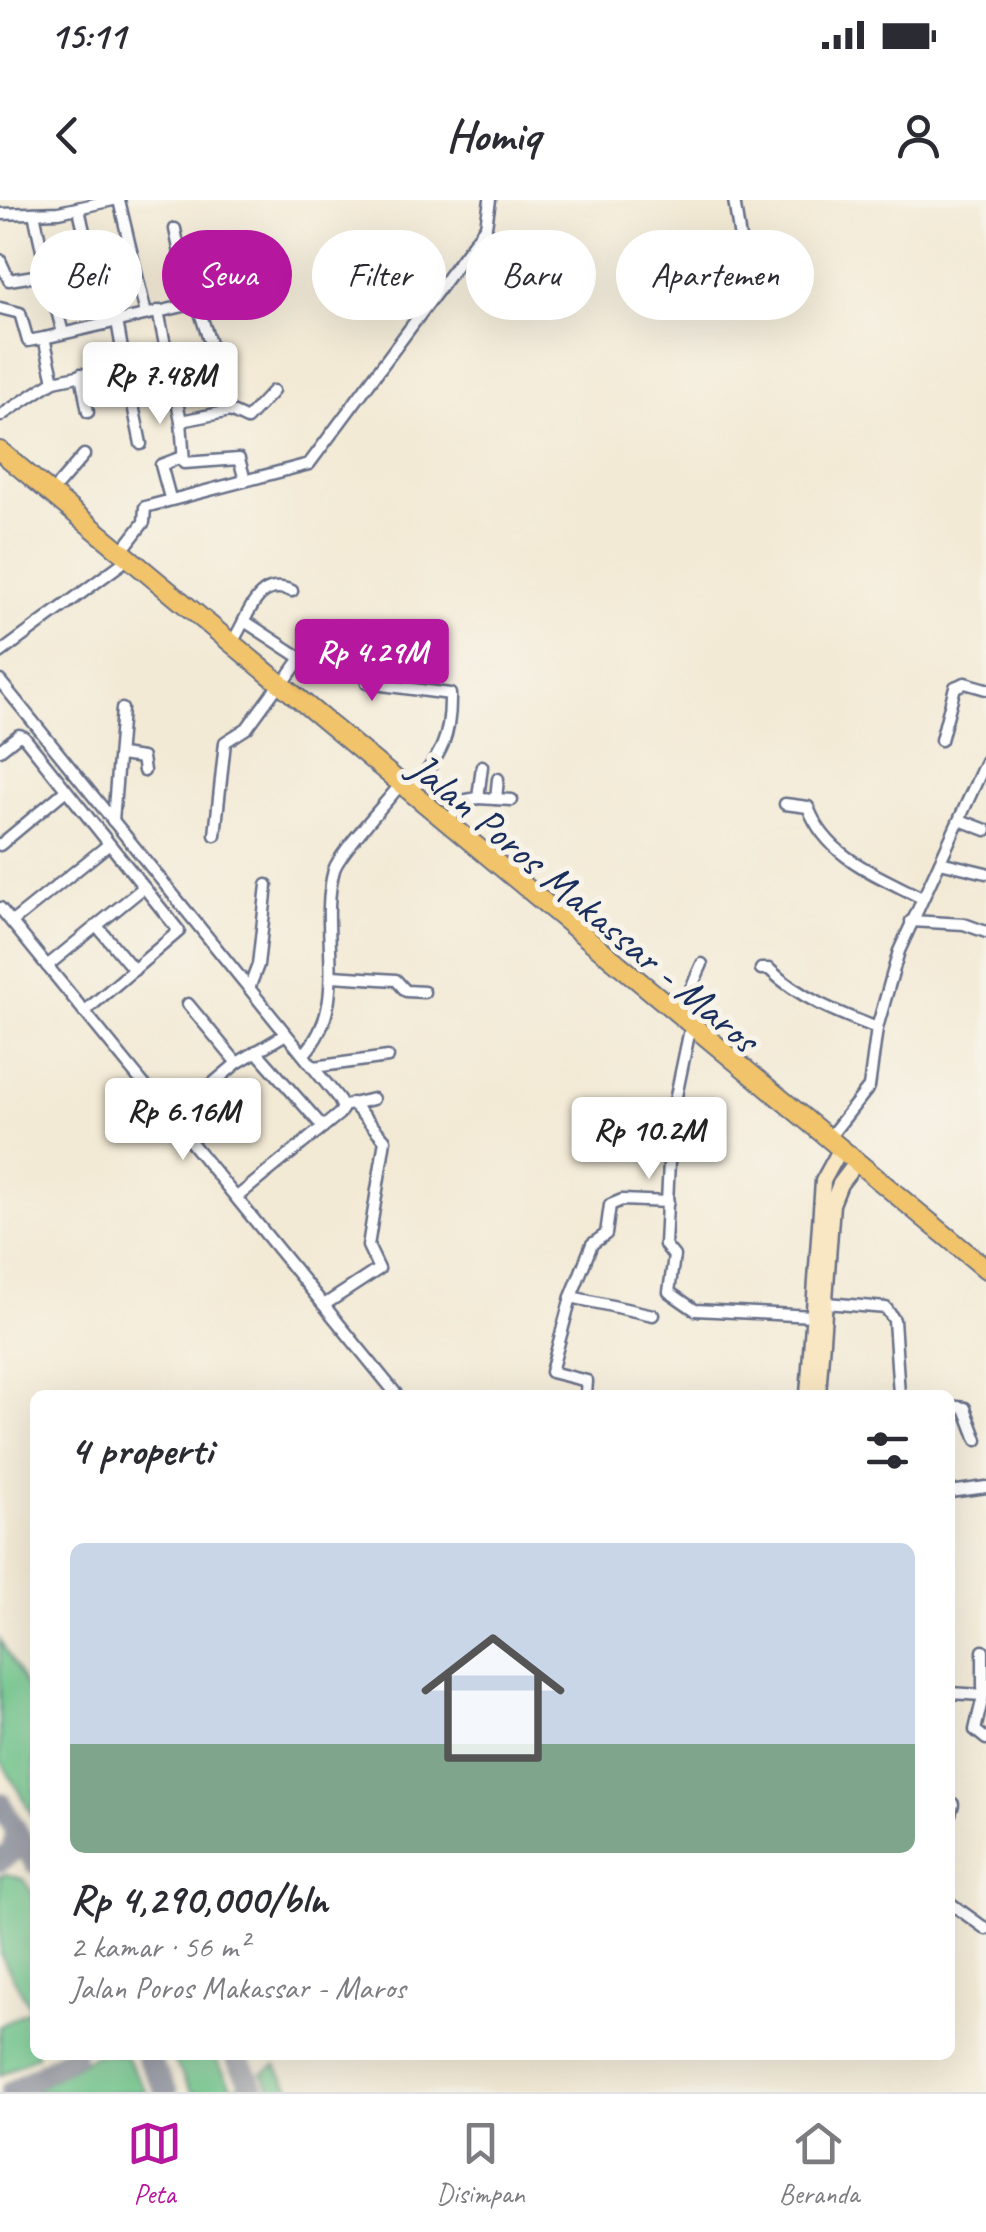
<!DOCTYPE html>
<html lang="id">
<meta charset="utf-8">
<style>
body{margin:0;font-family:Caveat,sans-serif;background:#f7f7f7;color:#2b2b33;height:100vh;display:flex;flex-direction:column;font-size:38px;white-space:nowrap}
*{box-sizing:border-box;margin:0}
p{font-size:32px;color:#7c7c81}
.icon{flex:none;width:55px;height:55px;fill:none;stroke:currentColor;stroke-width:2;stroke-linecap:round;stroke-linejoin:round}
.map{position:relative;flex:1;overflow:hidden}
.panel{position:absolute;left:30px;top:1190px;width:925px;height:670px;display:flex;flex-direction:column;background:#fff;border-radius:15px;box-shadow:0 10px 40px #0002}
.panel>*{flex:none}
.top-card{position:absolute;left:30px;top:30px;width:928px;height:90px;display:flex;gap:20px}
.price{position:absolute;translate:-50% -85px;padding:0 22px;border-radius:10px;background:#fff;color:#222;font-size:32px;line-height:65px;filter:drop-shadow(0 2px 5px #0008)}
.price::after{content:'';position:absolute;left:50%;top:60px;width:30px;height:22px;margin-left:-15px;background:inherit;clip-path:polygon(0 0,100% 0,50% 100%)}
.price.current{background:#b5179e;color:#fff}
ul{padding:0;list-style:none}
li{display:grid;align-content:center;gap:20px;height:530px;padding:0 40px}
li+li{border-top:2px solid #e1e1e2}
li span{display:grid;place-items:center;height:310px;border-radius:15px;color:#555}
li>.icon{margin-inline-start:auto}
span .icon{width:180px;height:180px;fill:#fffc;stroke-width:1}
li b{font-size:42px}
h2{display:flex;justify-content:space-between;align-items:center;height:120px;padding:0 40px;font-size:42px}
.tag{padding:0 35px;border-radius:45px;background:#fff;box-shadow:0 10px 40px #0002;font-size:35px;line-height:90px}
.tag.current{background:#b5179e;color:#fff}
.status{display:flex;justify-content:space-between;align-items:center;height:70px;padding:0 50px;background:#fff;direction:ltr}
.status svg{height:28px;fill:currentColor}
header{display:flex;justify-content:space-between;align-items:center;height:130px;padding:0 40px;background:#fff;font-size:45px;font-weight:700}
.tabs{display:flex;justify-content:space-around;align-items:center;height:140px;border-top:2px solid #e1e1e2;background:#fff;font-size:28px;color:#7c7c81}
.tabs a{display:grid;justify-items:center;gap:5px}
.tabs .current{color:#b5179e}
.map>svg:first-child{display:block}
</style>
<div class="status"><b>15:11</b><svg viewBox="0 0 49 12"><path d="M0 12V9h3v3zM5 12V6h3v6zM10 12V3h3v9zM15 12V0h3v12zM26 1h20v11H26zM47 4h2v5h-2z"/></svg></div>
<header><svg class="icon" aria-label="back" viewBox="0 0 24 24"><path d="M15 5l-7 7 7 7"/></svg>Homiq<svg class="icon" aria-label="person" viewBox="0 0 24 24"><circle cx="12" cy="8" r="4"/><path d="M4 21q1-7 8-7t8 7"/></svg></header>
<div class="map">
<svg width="986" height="1892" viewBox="0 0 986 1892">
<rect width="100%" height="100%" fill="#f7f3e8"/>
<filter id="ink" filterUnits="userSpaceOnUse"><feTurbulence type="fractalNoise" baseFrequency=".01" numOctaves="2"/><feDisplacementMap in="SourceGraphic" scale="20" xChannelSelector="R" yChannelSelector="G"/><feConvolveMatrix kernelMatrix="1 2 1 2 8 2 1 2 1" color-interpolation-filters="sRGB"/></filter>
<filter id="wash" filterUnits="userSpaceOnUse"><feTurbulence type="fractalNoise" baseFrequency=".0048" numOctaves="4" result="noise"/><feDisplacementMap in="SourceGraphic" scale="40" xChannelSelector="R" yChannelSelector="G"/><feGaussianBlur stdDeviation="2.25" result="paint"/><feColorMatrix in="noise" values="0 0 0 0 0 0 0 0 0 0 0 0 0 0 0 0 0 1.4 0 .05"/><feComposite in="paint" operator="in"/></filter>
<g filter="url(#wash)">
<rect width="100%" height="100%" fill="#f3ead5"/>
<g fill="#71c78d" stroke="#467b76" stroke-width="2.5">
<polygon points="0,1440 35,1502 34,1618 0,1559"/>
<polygon points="7,1674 23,1679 35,1697 37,1855 0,1876 0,1826 31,1809 0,1754 0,1676"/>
<polygon points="94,1855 125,1855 147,1892 32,1892"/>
<polygon points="171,1855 214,1855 233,1889 240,1885 244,1892 192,1892"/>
<polygon points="276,1865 293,1892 273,1892 262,1873"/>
</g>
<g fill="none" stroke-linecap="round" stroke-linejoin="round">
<g stroke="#878c9a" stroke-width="22">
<polyline points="0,1603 35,1663"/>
<polyline points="0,1661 14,1650 16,1630"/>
<polyline points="146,1855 167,1892"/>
<polyline points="235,1855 256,1892"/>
<polyline points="11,1892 74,1855"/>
</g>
</g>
</g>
<g filter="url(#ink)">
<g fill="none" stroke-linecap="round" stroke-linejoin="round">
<defs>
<g id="street">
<polyline points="119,0 146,114"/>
<polyline points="734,0 747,84"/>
<polyline points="79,9 90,58"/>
<polyline points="34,13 47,74"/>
<polyline points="0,14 59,12 113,0"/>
<polyline points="175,29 190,103"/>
<polyline points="0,60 9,80 47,74 63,133"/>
<polyline points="182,64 217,45"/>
<polyline points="0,108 20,113 28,141 44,138"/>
<polyline points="158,111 181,221 184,263 239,259 245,280"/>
<polyline points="105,124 197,103 217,165"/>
<polyline points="125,166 141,244"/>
<polyline points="81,174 88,212"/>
<polyline points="54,181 125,166 117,121"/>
<polyline points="0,216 54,181 44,138 105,124 90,58 130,49"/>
<polyline points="181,221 230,211 247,219 273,191"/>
<polyline points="51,293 84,255"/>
<polyline points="170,298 161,265 182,257"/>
<polyline points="121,352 144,322 145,307 309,264 486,26 490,0"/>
<polyline points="246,422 301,458"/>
<path d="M231,444C249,418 255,376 292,391"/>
<polyline points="0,453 121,364"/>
<polyline points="0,481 338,898 343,908 339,914 237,997"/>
<path d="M282,485L301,458L311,461L323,438L330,434L361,441L367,483L450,494C451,543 439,555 411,592"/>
<polyline points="941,540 955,487 965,483 986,489"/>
<polyline points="0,550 19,535 24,537 179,731 84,812"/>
<polyline points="120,555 142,558 144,571"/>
<polyline points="478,598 512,600"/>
<polyline points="496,599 498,579"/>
<path d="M785,604L808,607C827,658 877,675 922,698"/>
<polyline points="960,620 986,630"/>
<polyline points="113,621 122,509"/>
<polyline points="448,624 461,601 478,598 482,566"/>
<polyline points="215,635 225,542 247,528 274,491"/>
<polyline points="0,645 65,591"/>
<polyline points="940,662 986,673"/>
<polyline points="0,708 397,1195"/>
<polyline points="911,721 964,724 986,732"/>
<polyline points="12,722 108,645"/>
<polyline points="97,726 134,770"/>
<polyline points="47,766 143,688"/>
<path d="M761,769H769C799,798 838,813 877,828"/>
<polyline points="332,776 396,780 406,791 424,792"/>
<polyline points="250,786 258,765 267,685"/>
<polyline points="188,804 237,863"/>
<polyline points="679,815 702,764"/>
<polyline points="689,834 671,920 665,1045 674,1056 669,1092 695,1110 813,1116"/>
<polyline points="256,851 323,927"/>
<path d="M304,854C352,802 317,732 334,670C338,655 382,607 395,591"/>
<polyline points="314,867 388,857"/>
<polyline points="348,905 373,899"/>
<polyline points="172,918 237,863 286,834"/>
<polyline points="828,939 869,887 877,828 899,751 986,561"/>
<polyline points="571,1097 592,1044 606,1034 610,1005 622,1000 668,1002"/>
<polyline points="826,1103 886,1108 894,1120 899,1195"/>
<polyline points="324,1105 379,1069 368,1046 385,940 352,903"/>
<polyline points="586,1195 587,1181 551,1172 571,1097 653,1115"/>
<polyline points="950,1206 965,1208 977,1240"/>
<polyline points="950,1292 986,1287"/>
<polyline points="986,1484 975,1530 986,1539"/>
<polyline points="983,1487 983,1451"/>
<polyline points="950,1493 982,1495"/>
<polyline points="950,1614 953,1604"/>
<polyline points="950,1703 986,1729"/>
</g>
<g id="secondary">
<polyline points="808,1195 823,981 840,950"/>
<polyline points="818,1195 832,1004 840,984 856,963"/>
</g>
<polyline id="highway" points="0,251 986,1069"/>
</defs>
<use href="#street" stroke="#677088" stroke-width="15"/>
<use href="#secondary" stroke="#677088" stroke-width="19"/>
<use href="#highway" stroke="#677088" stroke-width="22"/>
<use href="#street" stroke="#fff" stroke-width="10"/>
<use href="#secondary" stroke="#f9e7c3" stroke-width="14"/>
<use href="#highway" stroke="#f1c36a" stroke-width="18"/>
</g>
</g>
<g text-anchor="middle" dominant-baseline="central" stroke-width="10" stroke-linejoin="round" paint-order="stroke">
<g font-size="42" fill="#1b2f5e" stroke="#f7f3e8">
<text transform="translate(584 703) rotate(40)">Jalan Poros Makassar - Maros</text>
</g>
</g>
</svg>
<b class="price" style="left:160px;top:227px">Rp 7.48M</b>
<b class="price current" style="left:372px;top:504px">Rp 4.29M</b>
<b class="price" style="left:183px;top:963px">Rp 6.16M</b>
<b class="price" style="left:649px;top:982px">Rp 10.2M</b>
<div class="top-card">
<a class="tag">Beli</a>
<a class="tag current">Sewa</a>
<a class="tag">Filter</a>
<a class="tag">Baru</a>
<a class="tag">Apartemen</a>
</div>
<section class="panel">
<h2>4 properti<svg class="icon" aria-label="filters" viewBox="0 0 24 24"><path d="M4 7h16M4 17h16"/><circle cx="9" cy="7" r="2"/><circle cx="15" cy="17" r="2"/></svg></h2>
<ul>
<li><span style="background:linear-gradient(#c9d6e8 65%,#7fa58c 0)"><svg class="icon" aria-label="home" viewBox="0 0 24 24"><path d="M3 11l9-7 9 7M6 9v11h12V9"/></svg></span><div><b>Rp 4,290,000/bln</b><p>2 kamar · 56 m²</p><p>Jalan Poros Makassar - Maros</p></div></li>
</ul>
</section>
</div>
<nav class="tabs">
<a class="current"><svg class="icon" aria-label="map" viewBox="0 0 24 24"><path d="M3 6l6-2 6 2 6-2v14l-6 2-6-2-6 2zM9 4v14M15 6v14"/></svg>Peta</a>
<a><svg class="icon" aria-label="saved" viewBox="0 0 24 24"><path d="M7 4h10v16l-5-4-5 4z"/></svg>Disimpan</a>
<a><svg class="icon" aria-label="home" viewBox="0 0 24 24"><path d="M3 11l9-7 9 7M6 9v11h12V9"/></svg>Beranda</a>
</nav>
